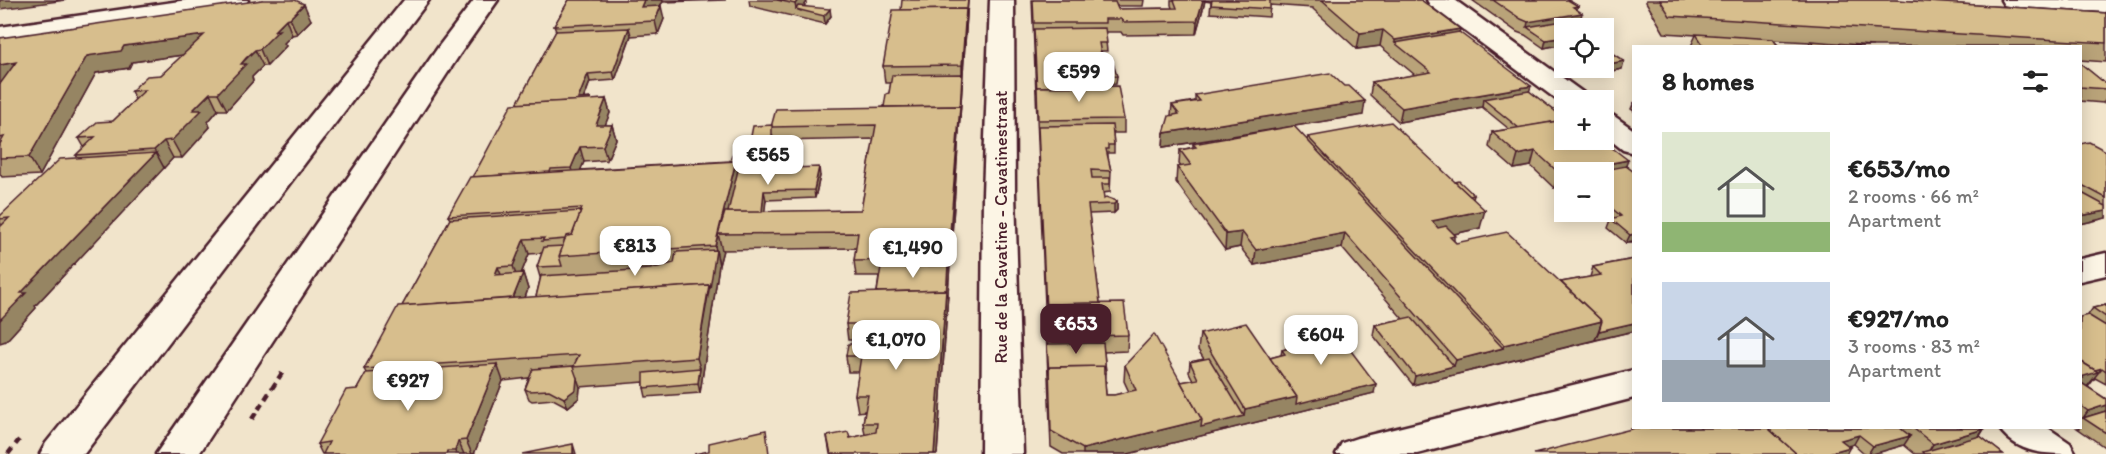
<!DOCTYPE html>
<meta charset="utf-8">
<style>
body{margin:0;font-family:Itim,sans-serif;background:#f2f2f2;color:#222;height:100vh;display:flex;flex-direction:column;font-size:22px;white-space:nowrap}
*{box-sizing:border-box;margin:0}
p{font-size:20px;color:#767676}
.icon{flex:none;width:33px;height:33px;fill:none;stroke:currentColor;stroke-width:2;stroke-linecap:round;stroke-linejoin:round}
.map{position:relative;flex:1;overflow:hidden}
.details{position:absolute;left:1632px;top:45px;width:450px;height:384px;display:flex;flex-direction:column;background:#fff;border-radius:0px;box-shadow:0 3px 15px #0003}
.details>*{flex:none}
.fabs{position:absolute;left:1554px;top:18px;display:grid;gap:12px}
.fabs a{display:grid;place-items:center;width:60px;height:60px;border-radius:0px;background:#fff;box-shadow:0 3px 15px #0003;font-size:30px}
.price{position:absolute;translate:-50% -51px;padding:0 14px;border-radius:12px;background:#fff;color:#222;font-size:20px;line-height:39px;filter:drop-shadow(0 2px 3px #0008)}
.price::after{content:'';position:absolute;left:50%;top:36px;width:18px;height:14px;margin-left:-9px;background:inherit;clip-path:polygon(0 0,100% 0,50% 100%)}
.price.on{background:#4a1f2b;color:#fff}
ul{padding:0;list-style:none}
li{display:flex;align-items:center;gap:18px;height:150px;padding:0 30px}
li span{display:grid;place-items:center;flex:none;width:168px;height:120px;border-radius:0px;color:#555}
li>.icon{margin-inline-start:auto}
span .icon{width:72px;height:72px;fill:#fffc;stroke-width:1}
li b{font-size:26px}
h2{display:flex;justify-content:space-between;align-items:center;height:72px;padding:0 30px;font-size:26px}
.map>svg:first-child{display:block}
</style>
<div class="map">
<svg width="2106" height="454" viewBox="0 0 2106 454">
<rect width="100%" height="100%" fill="#f1e4cb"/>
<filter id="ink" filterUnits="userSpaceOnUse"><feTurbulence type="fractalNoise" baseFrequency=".0167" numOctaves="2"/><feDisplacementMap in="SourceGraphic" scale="12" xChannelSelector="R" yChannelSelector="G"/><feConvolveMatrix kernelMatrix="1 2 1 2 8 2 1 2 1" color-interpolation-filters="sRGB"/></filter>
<g filter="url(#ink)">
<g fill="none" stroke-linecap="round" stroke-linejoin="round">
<defs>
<g id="minor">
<polygon points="187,0 248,0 245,5 236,7 0,43 0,27"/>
<polygon points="990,0 1014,0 1015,194 1023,454 981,454 983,194"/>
<polygon points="1427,0 1455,0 1585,94 1589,100 1564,100 1564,105 1430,5"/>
<polygon points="2001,0 2106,0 2106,12 2013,7 2004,5"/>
<polygon points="1604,113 1614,116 1634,130 1634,153 1623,150 1604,135"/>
<polygon points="2106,253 2106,275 2080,281 2080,259"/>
<polygon points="1634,370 1634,398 1417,454 1336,454 1342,443 1357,438"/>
<path d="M1999,428H2048L2070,443L2076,454C2043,454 2018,454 1999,428Z"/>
</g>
<g id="major">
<polygon points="404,0 429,0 84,454 40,454 46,443"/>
<polygon points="474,0 498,0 460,54 199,454 156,454 439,46"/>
</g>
</defs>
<use href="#minor" stroke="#4a1f2b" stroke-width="5"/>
<use href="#major" stroke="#4a1f2b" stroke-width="5"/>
<g stroke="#4a1f2b" stroke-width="4.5" stroke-dasharray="7 5" stroke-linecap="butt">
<polyline points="252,419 284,370"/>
<polyline points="8,454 19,440"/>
</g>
<use href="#minor" fill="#fcf5e5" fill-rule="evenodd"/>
<use href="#major" fill="#fcf5e5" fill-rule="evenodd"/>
</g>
<g fill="#b9a379" stroke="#4a1f2b" stroke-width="1.5" fill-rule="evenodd">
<polygon points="262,0 311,20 297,34 292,35 284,43 286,46 267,66 263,66 252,77 253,81 227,110 218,110 208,122 210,127 182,158 173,158 35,306 36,308 6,341 2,225 0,223 0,216 78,158 76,155 84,147 79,138 113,121 135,100 131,91 161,75 183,55 132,62 129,68 96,73 40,175 2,177 0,174 0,84"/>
<path d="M569,0H726L663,2L659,6L664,19L658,34L631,36L615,80L590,82L584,99L591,98L592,100L606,99L610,113L605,125H612L616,139L607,160L584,162L580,170L730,161L748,152L749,161L747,170L820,176L815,198L766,200L764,212L861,210L874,139L774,141L773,148L752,150L750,141L772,125L884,107L889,93L891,83H885L883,66L901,10L968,0L937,454H830L827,436L850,438L865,435L863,423L865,411L858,412L855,395L859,372H848L846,356L852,344L853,340H848L846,324L877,292L879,276H856L854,261L856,248L723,250L719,265L700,393L646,397L644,388V382L580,387L579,398L568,407L553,399L532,401L529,399L525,389L529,378L503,381L474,454H322L317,444L357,389L366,373L364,369L402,306L450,219L448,216L517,104L556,31L554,26ZM542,253L537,267L540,277L541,276L536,297L525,298L528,289L523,273L521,274L529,254Z"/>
<polygon points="749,0 808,0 804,6 831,16 825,24 750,6"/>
<polygon points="1032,0 1144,0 1143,6 1117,6 1118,9 1172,8 1171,5 1171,0 1205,0 1204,5 1196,34 1123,35 1121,32 1105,32 1107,51 1101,51 1102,60 1117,76 1116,84 1092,85 1093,86 1124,119 1124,133 1113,133 1114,145 1114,153 1108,153 1108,157 1111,171 1110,192 1103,193 1104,199 1117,201 1117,210 1114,213 1089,214 1100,303 1128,335 1127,351 1104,352 1106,373 1106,382 1105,382 1106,395 1114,395 1129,392 1124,381 1125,365 1181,382 1193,380 1189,372 1190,362 1204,359 1198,350 1200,334 1270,358 1281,355 1282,350 1293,347 1292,346 1293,336 1374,393 1128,454 1063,454 1051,447"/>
<polygon points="1205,0 1421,0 1529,91 1634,172 1634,243 1626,243 1608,228 1611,220 1601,212 1604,212 1604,172 1564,172 1564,186 1554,188 1531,166 1514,169 1489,147 1492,132 1509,129 1482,107 1399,122 1370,95 1372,82 1415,75 1380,46 1357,49 1313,9 1313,8 1270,5 1269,17 1210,13 1211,2 1205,1"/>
<polygon points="1472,0 1568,0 1578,6 1577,9 1579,26 1564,28 1564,44 1544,48 1525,35 1517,32"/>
<polygon points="1646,0 1895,0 2106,13 2106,62 2080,60 2080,46 1809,46 1810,42 1773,40 1779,46 1691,46 1696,35 1664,33 1646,2"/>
<polygon points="2080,63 2106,84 2106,98 2103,103 2080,101"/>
<polygon points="1572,68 1604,68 1622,69 1584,76"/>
<polygon points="1195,95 1363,115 1163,147 1164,133 1171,115 1172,105 1195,101"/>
<polygon points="1634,102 1634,111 1631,109"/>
<polygon points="1308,137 1455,182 1474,195 1473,199 1480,228 1454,234 1454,241 1456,243 1561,282 1590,277 1593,267 1634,259 1634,331 1413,385 1373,335 1375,325 1403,319 1342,248 1254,265 1240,247 1225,250 1176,182 1177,167 1181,167 1179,164 1180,150 1193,147 1193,144 1307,140"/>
<polygon points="2080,144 2106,151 2106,218 2080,224"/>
<polygon points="2106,305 2106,384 2095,378 2088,387 2106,399 2106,448 2077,428 2080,428 2080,317 2088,315 2093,308"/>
<polygon points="1635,428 1982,428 1984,429 1980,436 2003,454 1915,454 1904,445 1873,454 1865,454 1854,444 1848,446"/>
</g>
<g fill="#968563" stroke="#4a1f2b" stroke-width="1.5">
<polygon points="0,0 66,0 0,9"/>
<polygon points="644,0 662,0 663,2 656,10 641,7"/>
<polygon points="798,0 808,0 801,11 796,9 795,4"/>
<polygon points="968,0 937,454 934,454 962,74 962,65 966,9"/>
<polygon points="1203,0 1205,0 1204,5 1196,34 1197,21"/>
<polygon points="304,4 311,20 297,34 290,18"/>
<polygon points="661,6 664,19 658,34 655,21"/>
<polygon points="1578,6 1575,14 1582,13 1579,26 1536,33 1527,27 1528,22 1573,7"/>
<polygon points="830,9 831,16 825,24 824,16"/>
<polygon points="286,19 292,35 284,43 286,46 267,66 260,49 274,31"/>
<polygon points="629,28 631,35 615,80 613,72"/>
<polygon points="1460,29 1456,45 1395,43 1395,40"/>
<polygon points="1383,30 1380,46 1357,49 1360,33"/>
<polygon points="204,35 212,51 132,62 129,68 96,73 40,175 29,157 87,56 124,46"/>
<polygon points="1564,37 1564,44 1544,48 1546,40"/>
<polygon points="255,50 263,66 252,77 253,81 227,110 218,93 241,64"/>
<polygon points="1624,61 1622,69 1584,76 1587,68 1604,68 1604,65"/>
<polygon points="16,62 26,79 0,83 0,65"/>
<polygon points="588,74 590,82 580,107 578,99"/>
<polygon points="1531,86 1527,99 1483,99 1482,107 1399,122 1402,108"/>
<polygon points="210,93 218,110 208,122 210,127 182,158 172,140 193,110"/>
<polygon points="606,99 610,113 599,140 596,125"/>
<polygon points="1365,101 1363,115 1163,147 1164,133"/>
<polygon points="612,125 616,139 607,160 603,146"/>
<polygon points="772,134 774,141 773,148 772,140"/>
<polygon points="164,141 173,158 164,168 154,150"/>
<polygon points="580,147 584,162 575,183 571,168"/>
<polygon points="1535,151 1531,166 1514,169 1518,155"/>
<polygon points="748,152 749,161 746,173 745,164"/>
<polygon points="156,153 164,168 35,306 36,308 6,341 0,343 0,320 21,293"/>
<polygon points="1628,160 1623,174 1604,172 1564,172 1564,186 1554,188 1559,173"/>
<polygon points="736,161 740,179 726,234 718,234 722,250 723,250 719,265 715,246"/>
<polygon points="819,167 820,176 815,198 814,190"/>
<polygon points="764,191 766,200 763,227 761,218"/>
<polygon points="1117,201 1117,210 1114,213 1114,204"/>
<polygon points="1485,210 1480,228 1428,240 1432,221"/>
<polygon points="2106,211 2106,218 2080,224 2080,216"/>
<polygon points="1242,232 1240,247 1225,250 1226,234"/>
<polygon points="1345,233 1342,248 1254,265 1256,250"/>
<polygon points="1634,234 1633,242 1626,243 1630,235"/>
<polygon points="524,239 529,254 518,281 513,266"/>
<polygon points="716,250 719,265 700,393 698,383 700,368 697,358"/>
<polygon points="498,267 504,282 495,275"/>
<polygon points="523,273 528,289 518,317 512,301"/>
<polygon points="1602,321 1595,340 1413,385 1415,376 1454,366 1456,360 1503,348 1504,345"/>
<polygon points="1634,323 1634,331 1595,340 1599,331"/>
<polygon points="497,364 503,381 474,454 472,454 466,440"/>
<polygon points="2102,368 2086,388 2080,390 2080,377 2084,373"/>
<polygon points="577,378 580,387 579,398 568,407 564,398"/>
<polygon points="1376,384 1374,393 1128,454 1083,454 1083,449 1202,420 1244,416 1245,409 1297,397"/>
<polygon points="2106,405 2106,411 2083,418 2088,411"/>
<polygon points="1984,429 1973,445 1927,454 1933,444"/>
<polygon points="1859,435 1854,444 1836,450 1841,440"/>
<polygon points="1910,436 1904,445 1873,454 1868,454 1873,446"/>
<polygon points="458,441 464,454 456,454 455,451"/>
<polygon points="573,444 576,454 573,454"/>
<polygon points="1850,447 1846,454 1825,454"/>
</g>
<g fill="#d7be8d" stroke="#4a1f2b" stroke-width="1.5">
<polygon points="262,0 295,0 304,4 290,18 286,19 274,31 279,30 260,49 255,50 246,58 241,64 246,64 218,93 210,93 193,110 202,110 172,140 164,141 154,150 76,155 95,137 79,138 97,122 113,121 145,90 131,91 147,76 161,75 204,35 124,46 121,51 87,56 29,157 0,158 0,144 4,137 0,138 0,84 16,62 0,65 0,38"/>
<polygon points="569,0 644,0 641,7 661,6 655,21 554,26"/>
<polygon points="777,0 798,0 795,4"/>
<polygon points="902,0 968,0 966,17 966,9 901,10"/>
<polygon points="1033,0 1102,0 1102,2 1115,2 1118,9 1177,8 1174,0 1203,0 1197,21 1123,22 1121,19 1105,19 1105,23 1034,23"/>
<polygon points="1212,0 1270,0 1270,9 1211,5"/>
<polygon points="1322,0 1421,0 1460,29 1395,40 1383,30 1360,33"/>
<polygon points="1493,0 1568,0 1578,6 1573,7 1582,13 1528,22 1521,19"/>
<polygon points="1660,0 1895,0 2106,13 2106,43 1670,16"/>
<polygon points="798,6 830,9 824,16 796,9"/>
<polygon points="966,9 962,65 883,66 893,10"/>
<polygon points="1563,21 1574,28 1564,28 1564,37 1546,40 1527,27"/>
<polygon points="629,28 613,72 588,74 578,99 591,98 591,100 517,104 556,31"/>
<polygon points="1105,28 1107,43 1099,43 1102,60 1112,60 1117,76 1091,77 1093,86 1037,87 1037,93 1034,29"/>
<polygon points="1459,32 1531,86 1402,108 1372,82 1431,72 1395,43"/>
<polygon points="1696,34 1773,39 1778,46 1704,46"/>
<polygon points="1811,41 1872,46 1873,46 1815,46"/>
<polygon points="1604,48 1624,61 1604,65"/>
<polygon points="2080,63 2106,84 2106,89 2080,87"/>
<polygon points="1330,73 1344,86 1349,86 1365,101 1164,133 1169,116 1179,114 1172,105 1200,101 1195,95"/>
<polygon points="962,74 960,112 960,106 884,107 886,94 889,93 892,75"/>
<polygon points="1118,86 1124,119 1038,120 1037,87"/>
<polygon points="1529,91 1564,118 1564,120 1519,128 1483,99"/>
<polygon points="606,99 596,125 612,125 603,146 580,147 571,168 551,169 550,172 473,177 512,104"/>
<polygon points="960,106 948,259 854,261 858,233 718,234 725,212 861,210 876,125 771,127 776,109"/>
<polygon points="1564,120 1564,140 1602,140 1628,160 1559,173 1535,151 1518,155 1492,132"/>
<polygon points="1391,122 1485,210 1432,221 1438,228 1446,226 1456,236 1450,237 1456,243 1507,232 1602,321 1504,345 1308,137"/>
<polygon points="772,125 772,140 750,141 753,126"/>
<polygon points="1112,125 1114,145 1108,145 1108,149 1106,149 1111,171 1091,170 1092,178 1110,178 1110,184 1102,184 1104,199 1106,197 1117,201 1114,204 1088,205 1100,303 1046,304 1046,311 1038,126"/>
<polygon points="1294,126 1503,348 1456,360 1345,233 1256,250 1242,232 1226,234 1177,167 1191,165 1180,150 1196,147 1193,144"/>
<polygon points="2089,142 2106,151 2106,198 2080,184 2080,144"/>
<polygon points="748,152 745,164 737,164 736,161 730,161 733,153"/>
<polygon points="156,153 21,293 26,293 0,320 0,227 9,218 0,219 0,216 60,159"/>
<polygon points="736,161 715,246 559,256 566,236 572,235 582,208 448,216 470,177"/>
<polygon points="1626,166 1634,172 1634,234 1630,235 1611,219 1621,216 1604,202 1604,172 1593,172"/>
<polygon points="819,167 814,190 764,191 762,212 728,212 738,170"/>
<polygon points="1459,181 1474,195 1470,196 1455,182"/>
<polygon points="2080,192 2106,206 2106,211 2080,216"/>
<polygon points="581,211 572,235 566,236 565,239 542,241 544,238 524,239 513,266 498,267 495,275 523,273 513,298 402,306 450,219"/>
<polygon points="563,246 559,256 562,266 537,267 544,247"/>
<polygon points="716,250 710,289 709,285 536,297 541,276 650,269 674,263 676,252"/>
<polygon points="1634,259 1634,323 1599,331 1602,321 1561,282 1601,275 1593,267"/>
<polygon points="948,265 946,297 946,290 877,292 881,267"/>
<polygon points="709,285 697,358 573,367 579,355 364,369 398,306"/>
<polygon points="946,290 934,454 831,454 827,436 848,432 850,438 876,432 877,423 863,423 868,395 855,395 861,356 846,356 848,344 852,344 855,324 846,324 851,293"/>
<polygon points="1124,303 1128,335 1047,337 1046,304"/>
<polygon points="2106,305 2106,317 2093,308"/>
<polygon points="2088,315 2106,326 2106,371 2102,368 2095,370 2080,361 2080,317"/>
<polygon points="1411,317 1454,366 1415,376 1375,325"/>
<polygon points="1246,323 1297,397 1245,409 1200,334"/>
<polygon points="1333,327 1376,384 1296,404 1297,397 1270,358 1285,354 1282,350 1300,345 1293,336"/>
<polygon points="1154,334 1202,420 1083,449 1051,431 1049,367 1104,366 1106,395 1114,395 1136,390 1125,365"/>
<polygon points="1103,343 1106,373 1104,373 1104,366 1049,367 1049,374 1047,344"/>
<polygon points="1209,358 1244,416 1201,427 1202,420 1181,382 1198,379 1190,362"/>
<polygon points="2080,361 2098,372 2081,377 2083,378 2080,379"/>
<polygon points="497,364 466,440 458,441 455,451 447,451 446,454 323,454 329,442 317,444 346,390 357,389 366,373"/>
<polygon points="574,366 573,367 577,378 576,389 564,398 549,390 529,391 525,389 533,369"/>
<polygon points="700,368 698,383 644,388 644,373"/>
<polygon points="2080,382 2106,399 2106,405 2088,411 2080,405"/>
<polygon points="2106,411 2106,433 2083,418"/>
<polygon points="1635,428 1768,428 1797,454 1534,454"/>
<polygon points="1768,428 1900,428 1910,436 1873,446 1859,435 1841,440 1850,447 1825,454 1797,454"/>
<polygon points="1913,428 1982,428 1984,429 1933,444"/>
<polygon points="766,430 769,454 694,454 709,451 709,443"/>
<polygon points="1980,436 2003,454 1925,454 1923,452"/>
<polygon points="573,444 573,454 522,454"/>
</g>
</g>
<g text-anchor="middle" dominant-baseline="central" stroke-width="4.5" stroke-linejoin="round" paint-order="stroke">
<g font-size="18" fill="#4a1f2b" stroke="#fcf5e5">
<text transform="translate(1001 227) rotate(-90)">Rue de la Cavatine - Cavatinestraat</text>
</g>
</g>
</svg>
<div class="fabs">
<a><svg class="icon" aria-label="locate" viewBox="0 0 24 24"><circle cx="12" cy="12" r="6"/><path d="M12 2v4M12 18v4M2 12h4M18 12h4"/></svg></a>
<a>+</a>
<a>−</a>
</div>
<b class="price" style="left:1079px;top:103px">€599</b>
<b class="price" style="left:768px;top:186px">€565</b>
<b class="price" style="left:635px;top:277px">€813</b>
<b class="price" style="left:913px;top:279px">€1,490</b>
<b class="price on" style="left:1076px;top:355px">€653</b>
<b class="price" style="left:1321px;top:366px">€604</b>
<b class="price" style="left:896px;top:371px">€1,070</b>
<b class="price" style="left:408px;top:412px">€927</b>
<section class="details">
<h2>8 homes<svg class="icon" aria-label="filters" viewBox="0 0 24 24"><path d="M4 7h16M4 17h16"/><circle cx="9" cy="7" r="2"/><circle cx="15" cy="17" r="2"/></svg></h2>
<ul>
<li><span style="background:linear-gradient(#dfe7d0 75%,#8fb573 0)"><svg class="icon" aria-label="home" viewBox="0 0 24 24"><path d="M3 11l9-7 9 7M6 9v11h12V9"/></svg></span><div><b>€653/mo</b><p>2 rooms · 66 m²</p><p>Apartment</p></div></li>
<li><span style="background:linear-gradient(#c9d6e8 65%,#9aa5b1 0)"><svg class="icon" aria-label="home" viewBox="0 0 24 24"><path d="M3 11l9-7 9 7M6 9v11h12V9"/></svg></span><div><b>€927/mo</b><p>3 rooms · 83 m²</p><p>Apartment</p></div></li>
</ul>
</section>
</div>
